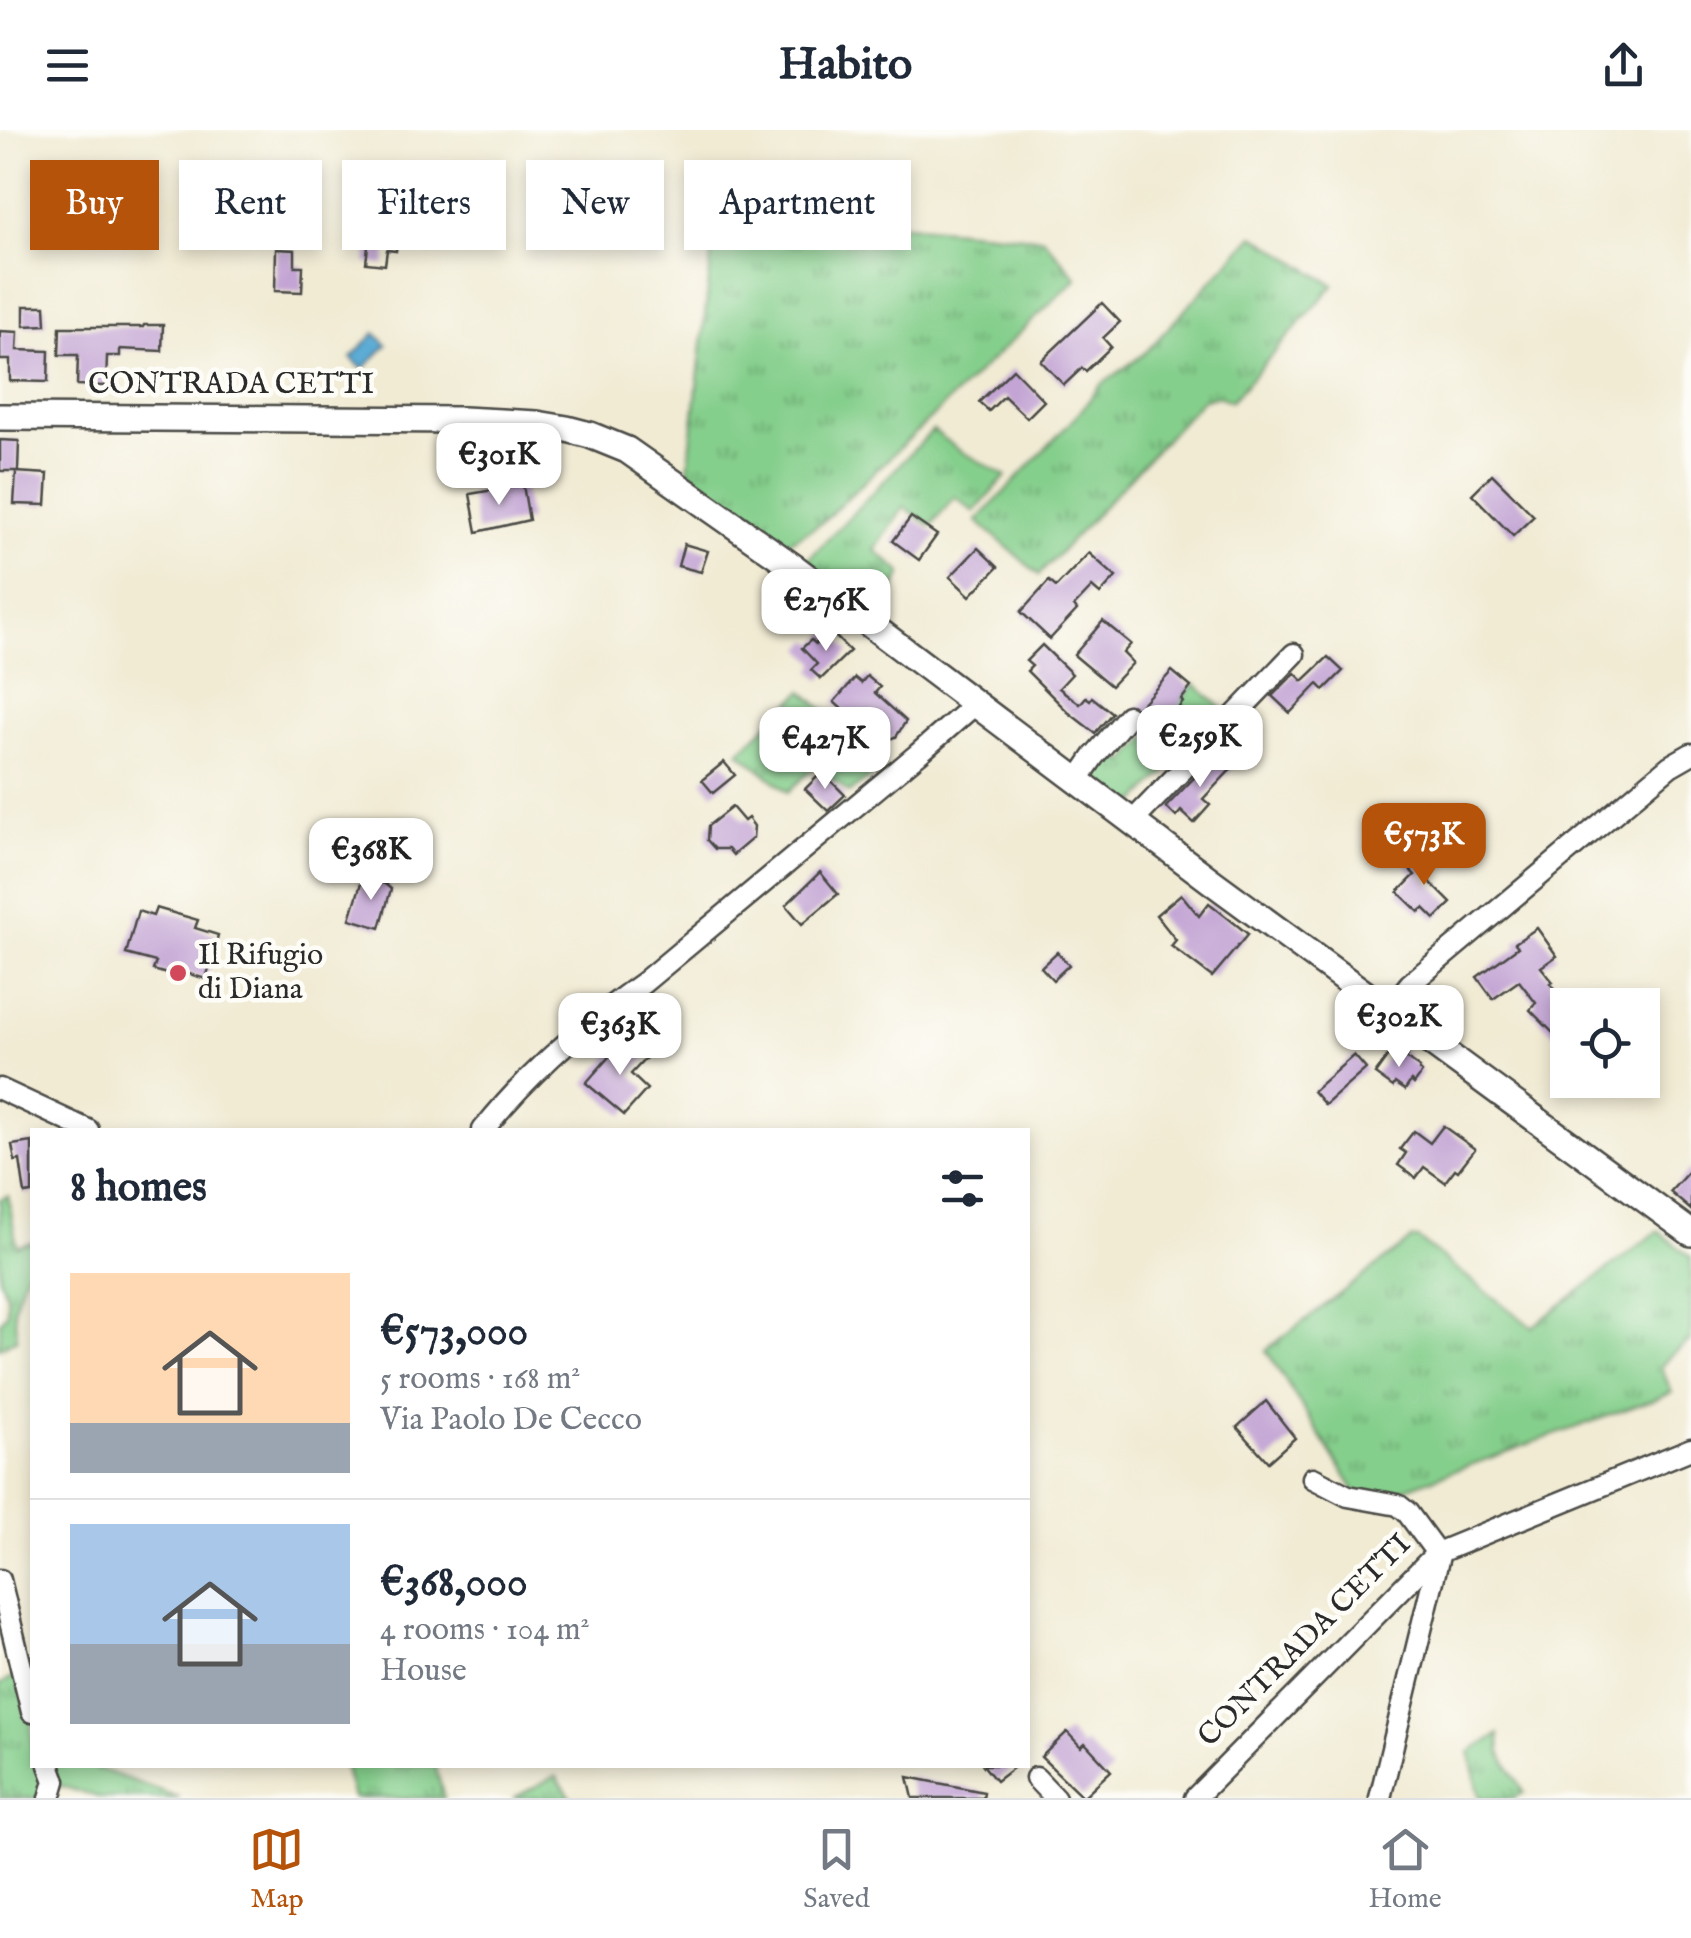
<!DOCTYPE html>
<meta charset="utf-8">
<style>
body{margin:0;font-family:"IM FELL English",serif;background:#f2f2f3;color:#1f2937;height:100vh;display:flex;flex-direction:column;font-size:38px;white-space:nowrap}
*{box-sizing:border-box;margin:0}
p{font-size:32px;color:#747a83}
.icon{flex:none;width:55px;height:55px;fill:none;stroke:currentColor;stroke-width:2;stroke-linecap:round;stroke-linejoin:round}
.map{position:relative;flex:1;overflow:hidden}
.drawer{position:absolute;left:30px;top:998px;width:1000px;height:640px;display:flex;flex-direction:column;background:#fff;border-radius:0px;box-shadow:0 5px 15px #0003}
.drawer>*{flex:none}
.banner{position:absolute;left:30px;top:30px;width:1000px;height:90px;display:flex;gap:20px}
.controls{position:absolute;left:1550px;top:858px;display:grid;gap:20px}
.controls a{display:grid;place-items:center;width:110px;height:110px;border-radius:0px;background:#fff;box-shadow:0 5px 15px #0003;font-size:50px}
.price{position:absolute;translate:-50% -85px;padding:0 22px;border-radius:20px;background:#fff;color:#222;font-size:32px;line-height:65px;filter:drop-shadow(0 2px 5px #0008)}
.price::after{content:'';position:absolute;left:50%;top:60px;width:30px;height:22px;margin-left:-15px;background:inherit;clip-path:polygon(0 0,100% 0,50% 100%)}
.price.selected{background:#b45309;color:#fff}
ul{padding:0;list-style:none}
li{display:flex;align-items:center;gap:30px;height:250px;padding:0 40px}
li+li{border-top:2px solid #e0e1e3}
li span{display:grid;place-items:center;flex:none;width:280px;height:200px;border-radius:0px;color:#555}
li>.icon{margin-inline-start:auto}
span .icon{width:120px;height:120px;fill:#fffc;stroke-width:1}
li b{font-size:42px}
h2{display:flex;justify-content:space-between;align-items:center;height:120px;padding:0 40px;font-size:42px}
.tag{padding:0 35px;border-radius:0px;background:#fff;box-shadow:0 5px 15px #0003;font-size:35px;line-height:90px}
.tag.selected{background:#b45309;color:#fff}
header{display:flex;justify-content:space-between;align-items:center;height:130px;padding:0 40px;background:#fff;font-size:45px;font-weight:800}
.tabs{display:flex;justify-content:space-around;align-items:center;height:140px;border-top:2px solid #e0e1e3;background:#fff;font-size:28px;color:#747a83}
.tabs a{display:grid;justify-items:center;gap:5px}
.tabs .selected{color:#b45309}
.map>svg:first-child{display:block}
</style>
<header><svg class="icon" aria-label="menu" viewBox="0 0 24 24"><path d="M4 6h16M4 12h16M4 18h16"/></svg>Habito<svg class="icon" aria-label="share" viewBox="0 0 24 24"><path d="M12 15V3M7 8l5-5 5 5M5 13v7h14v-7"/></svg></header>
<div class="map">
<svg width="1691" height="1668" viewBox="0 0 1691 1668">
<defs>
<pattern id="grass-tufts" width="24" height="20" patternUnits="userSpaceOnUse" patternTransform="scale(2.5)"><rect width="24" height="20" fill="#85cf8c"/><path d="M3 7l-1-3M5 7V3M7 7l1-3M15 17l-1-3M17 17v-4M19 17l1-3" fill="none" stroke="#6da873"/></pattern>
<pattern id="water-ripples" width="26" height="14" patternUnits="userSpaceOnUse" patternTransform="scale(2.5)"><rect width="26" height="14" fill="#5cacd6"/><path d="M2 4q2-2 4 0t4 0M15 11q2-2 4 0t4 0" fill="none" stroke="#4c8cae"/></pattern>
</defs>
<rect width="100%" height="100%" fill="#fdfcf7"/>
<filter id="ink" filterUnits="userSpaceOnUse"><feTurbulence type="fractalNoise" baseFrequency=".01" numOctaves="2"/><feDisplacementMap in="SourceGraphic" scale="20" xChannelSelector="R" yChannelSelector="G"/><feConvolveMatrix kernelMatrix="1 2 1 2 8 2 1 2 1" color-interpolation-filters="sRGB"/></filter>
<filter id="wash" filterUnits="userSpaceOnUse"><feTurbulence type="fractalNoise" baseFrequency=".0048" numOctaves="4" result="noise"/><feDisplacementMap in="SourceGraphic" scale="40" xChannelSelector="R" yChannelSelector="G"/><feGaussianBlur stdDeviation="2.25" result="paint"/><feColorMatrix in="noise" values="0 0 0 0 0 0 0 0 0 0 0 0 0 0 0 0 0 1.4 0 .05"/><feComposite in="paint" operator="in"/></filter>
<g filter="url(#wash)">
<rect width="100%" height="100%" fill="#f1ebd4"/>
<g fill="url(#grass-tufts)" stroke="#587d5c" stroke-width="2.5">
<polygon points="717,77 1043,108 1077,148 820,394 788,412 766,402 688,340"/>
<polygon points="1254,105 1334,155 1231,271 1218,266 1203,269 1039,445 977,391 1080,282 1100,256 1146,222"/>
<polygon points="933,300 957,319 1006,346 974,382 955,367 931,396 904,377 875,420 902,443 889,470 871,488 804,434"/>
<polygon points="1195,554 1225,581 1128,681 1085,649 1110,621 1125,632"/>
<polygon points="803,561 884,636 849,663 816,635 788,662 739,622"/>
<polygon points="8,1066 17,1116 32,1112 32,1135 25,1144 14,1177 17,1208 0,1218 0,1191 7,1184 7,1166 0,1149 0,1069"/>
<polygon points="1658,1101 1691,1127 1691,1210 1669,1227 1661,1237 1672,1263 1392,1363 1357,1364 1266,1220 1412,1109 1418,1109 1532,1197"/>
<polygon points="16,1545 32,1588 32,1635 44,1635 51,1655 44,1668 0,1668 0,1555"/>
<polygon points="1499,1604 1500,1623 1524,1662 1513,1668 1480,1668 1470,1622"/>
<polygon points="51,1635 89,1635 180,1668 101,1668 57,1655"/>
<polygon points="344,1635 435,1635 444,1668 353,1668"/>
<polygon points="556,1646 571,1668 513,1668"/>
</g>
<polygon fill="url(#water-ripples)" stroke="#446c80" stroke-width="2.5" points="375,203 387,215 363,239 351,228"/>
<g id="blocks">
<g fill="#c3a4d4">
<polygon points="274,58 303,59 303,93 273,92"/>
<polygon points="361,76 400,81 396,121 387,120 385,135 366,133 368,116 356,115"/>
<polygon points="276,119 295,120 295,136 303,136 302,162 275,161"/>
<polygon points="1102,173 1120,192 1103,208 1111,217 1086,241 1082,238 1064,255 1041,231"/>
<polygon points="24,176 45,176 46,195 24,196"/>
<polygon points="144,195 163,195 162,221 120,219 120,226 107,226 106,256 77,255 78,225 59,225 60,197 143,197"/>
<polygon points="0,201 18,202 17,220 49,221 48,252 10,251 10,230 0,230"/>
<polygon points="1013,239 1044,271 1027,288 1004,266 989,281 979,272"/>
<polygon points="0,310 19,311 18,341 0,341"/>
<polygon points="16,342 48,344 46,375 14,374"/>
<polygon points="1492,344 1534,386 1513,406 1472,364"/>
<polygon points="523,355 529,390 477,402 470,364"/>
<polygon points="911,387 937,405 919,430 893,411"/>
<polygon points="684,414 708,421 701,442 678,436"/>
<polygon points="978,418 998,437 970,466 950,447"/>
<polygon points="1089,423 1116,447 1100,464 1092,457 1074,476 1077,480 1050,509 1021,482 1049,451 1056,457"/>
<polygon points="1103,491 1131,514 1123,523 1133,533 1111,556 1074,525"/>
<polygon points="830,501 850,521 821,549 811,540 817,534 802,518 811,510 816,514"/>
<polygon points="1042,515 1072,544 1059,558 1080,574 1086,567 1090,570 1092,567 1112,583 1095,603 1068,582 1027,541 1032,536 1026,531"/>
<polygon points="1328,527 1343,541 1324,560 1318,554 1290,583 1272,566 1295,543 1303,551"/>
<polygon points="1172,541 1191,557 1181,570 1183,572 1168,591 1159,583 1148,595 1141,589 1138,578"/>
<polygon points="867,546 880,557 875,563 906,591 896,607 890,609 884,617 834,572 855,548 861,553"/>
<polygon points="1218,623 1233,637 1203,669 1210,675 1194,693 1181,681 1176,687 1166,677"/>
<polygon points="724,632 735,645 713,663 702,650"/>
<polygon points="822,642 845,665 828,681 805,659"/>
<polygon points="732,677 744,691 748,688 754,696 753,708 733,725 728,719 715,719 707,710 708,696"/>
<polygon points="1424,719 1435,731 1422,744 1451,773 1435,789 1424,778 1419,782 1398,762 1415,745 1406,736"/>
<polygon points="820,742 838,764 802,794 786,775"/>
<polygon points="362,750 373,754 374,750 385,754 391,759 380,798 350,789"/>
<polygon points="1181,764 1199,786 1209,773 1248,804 1212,847 1171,816 1176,810 1156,785"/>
<polygon points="156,778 198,790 195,798 218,805 206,849 186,843 184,849 153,840 156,832 126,824 138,781 153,786"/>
<polygon points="1537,798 1557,826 1541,837 1553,852 1550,854 1568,871 1568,894 1556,906 1530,880 1536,873 1519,851 1493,869 1477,847 1518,817 1515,813"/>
<polygon points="1057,822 1069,835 1053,850 1041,837"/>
<polygon points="631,912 642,915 646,928 631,944 647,959 624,985 586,953 614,921 619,926"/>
<polygon points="1395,916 1408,925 1406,928 1420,938 1419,940 1422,943 1414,954 1411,951 1405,960 1395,953 1393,957 1375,944"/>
<polygon points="1354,925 1366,939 1325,975 1313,961"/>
<polygon points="1443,996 1475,1019 1458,1041 1455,1039 1445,1052 1424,1037 1416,1048 1398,1035 1406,1023 1400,1019 1414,1001 1430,1013"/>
<polygon points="32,1012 32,1063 25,1064 20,1030 15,1031 12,1015"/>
<polygon points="1691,1039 1691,1080 1670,1062"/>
<polygon points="1266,1271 1295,1308 1268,1332 1237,1297"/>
<polygon points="1067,1602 1081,1617 1085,1613 1111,1641 1083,1667 1041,1627"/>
<polygon points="983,1635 1017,1635 996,1651"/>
<polygon points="908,1647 984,1662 983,1668 913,1668"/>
</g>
</g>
</g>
<g filter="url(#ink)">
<use href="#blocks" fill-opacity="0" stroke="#494844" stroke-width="2.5"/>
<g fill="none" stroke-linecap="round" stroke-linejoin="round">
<defs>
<g id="minor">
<polyline points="1077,651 1094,626 1128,586"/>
<polyline points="1132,692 1294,524"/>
<polyline points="1388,881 1410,854 1670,636 1691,624"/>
<polyline points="0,959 88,1000"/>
<path d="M483,1000C529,943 583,895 643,853L918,624L974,575"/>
<polyline points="1313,1348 1348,1366 1398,1375 1407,1382 1437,1423"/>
<polyline points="0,1450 32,1582"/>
<polyline points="49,1635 55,1651 50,1668"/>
<polyline points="1036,1648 1055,1668"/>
<polyline points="1195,1668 1437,1423 1691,1319"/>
<polyline points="1380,1668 1440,1422"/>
</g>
<polyline id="major" points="0,287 463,290 537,294 567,299 590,305 627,320 795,438 1211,751 1691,1103"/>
</defs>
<use href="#minor" stroke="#494844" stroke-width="25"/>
<use href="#major" stroke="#494844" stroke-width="30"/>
<use href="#minor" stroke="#fff" stroke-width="20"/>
<use href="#major" stroke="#fff" stroke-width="25"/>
</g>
</g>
<circle fill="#d1495b" stroke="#fdfcf7" stroke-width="4" cx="178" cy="843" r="10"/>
<g text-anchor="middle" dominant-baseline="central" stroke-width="9" stroke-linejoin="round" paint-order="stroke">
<g font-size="30" fill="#2b2b2b" stroke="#fdfcf7">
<text x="231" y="255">CONTRADA CETTI</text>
<text transform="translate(1305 1511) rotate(-45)">CONTRADA CETTI</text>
</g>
<g font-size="30" fill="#2b2b2b" stroke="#fdfcf7" text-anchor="start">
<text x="198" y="826">Il Rifugio<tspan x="198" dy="34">di Diana</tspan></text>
</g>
</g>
</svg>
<div class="controls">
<a><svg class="icon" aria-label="locate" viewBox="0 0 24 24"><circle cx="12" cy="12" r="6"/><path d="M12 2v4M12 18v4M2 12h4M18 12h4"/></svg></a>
</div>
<b class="price" style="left:499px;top:378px">€301K</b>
<b class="price" style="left:826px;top:524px">€276K</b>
<b class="price" style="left:1200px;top:660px">€259K</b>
<b class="price" style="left:825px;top:662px">€427K</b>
<b class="price selected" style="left:1424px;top:758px">€573K</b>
<b class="price" style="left:371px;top:773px">€368K</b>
<b class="price" style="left:1399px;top:940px">€302K</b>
<b class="price" style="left:620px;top:948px">€363K</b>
<div class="banner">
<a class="tag selected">Buy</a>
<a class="tag">Rent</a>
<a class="tag">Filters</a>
<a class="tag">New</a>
<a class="tag">Apartment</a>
</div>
<section class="drawer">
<h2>8 homes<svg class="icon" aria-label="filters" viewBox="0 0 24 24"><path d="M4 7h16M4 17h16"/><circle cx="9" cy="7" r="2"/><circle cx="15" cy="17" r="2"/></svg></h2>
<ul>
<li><span style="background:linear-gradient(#ffd9b3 75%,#9aa5b1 0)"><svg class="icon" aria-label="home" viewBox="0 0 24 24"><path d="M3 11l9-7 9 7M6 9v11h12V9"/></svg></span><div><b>€573,000</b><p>5 rooms · 168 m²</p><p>Via Paolo De Cecco</p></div></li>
<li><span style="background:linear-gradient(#a9c7e8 60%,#9aa5b1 0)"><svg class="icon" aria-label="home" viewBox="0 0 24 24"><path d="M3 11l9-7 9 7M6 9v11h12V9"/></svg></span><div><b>€368,000</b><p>4 rooms · 104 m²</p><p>House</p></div></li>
</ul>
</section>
</div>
<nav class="tabs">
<a class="selected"><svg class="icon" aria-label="map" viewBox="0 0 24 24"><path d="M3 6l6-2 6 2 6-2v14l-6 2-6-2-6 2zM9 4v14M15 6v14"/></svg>Map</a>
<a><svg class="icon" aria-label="saved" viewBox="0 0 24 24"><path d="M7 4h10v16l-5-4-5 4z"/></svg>Saved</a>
<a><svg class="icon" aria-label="home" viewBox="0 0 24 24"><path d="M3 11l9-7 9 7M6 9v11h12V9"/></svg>Home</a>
</nav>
